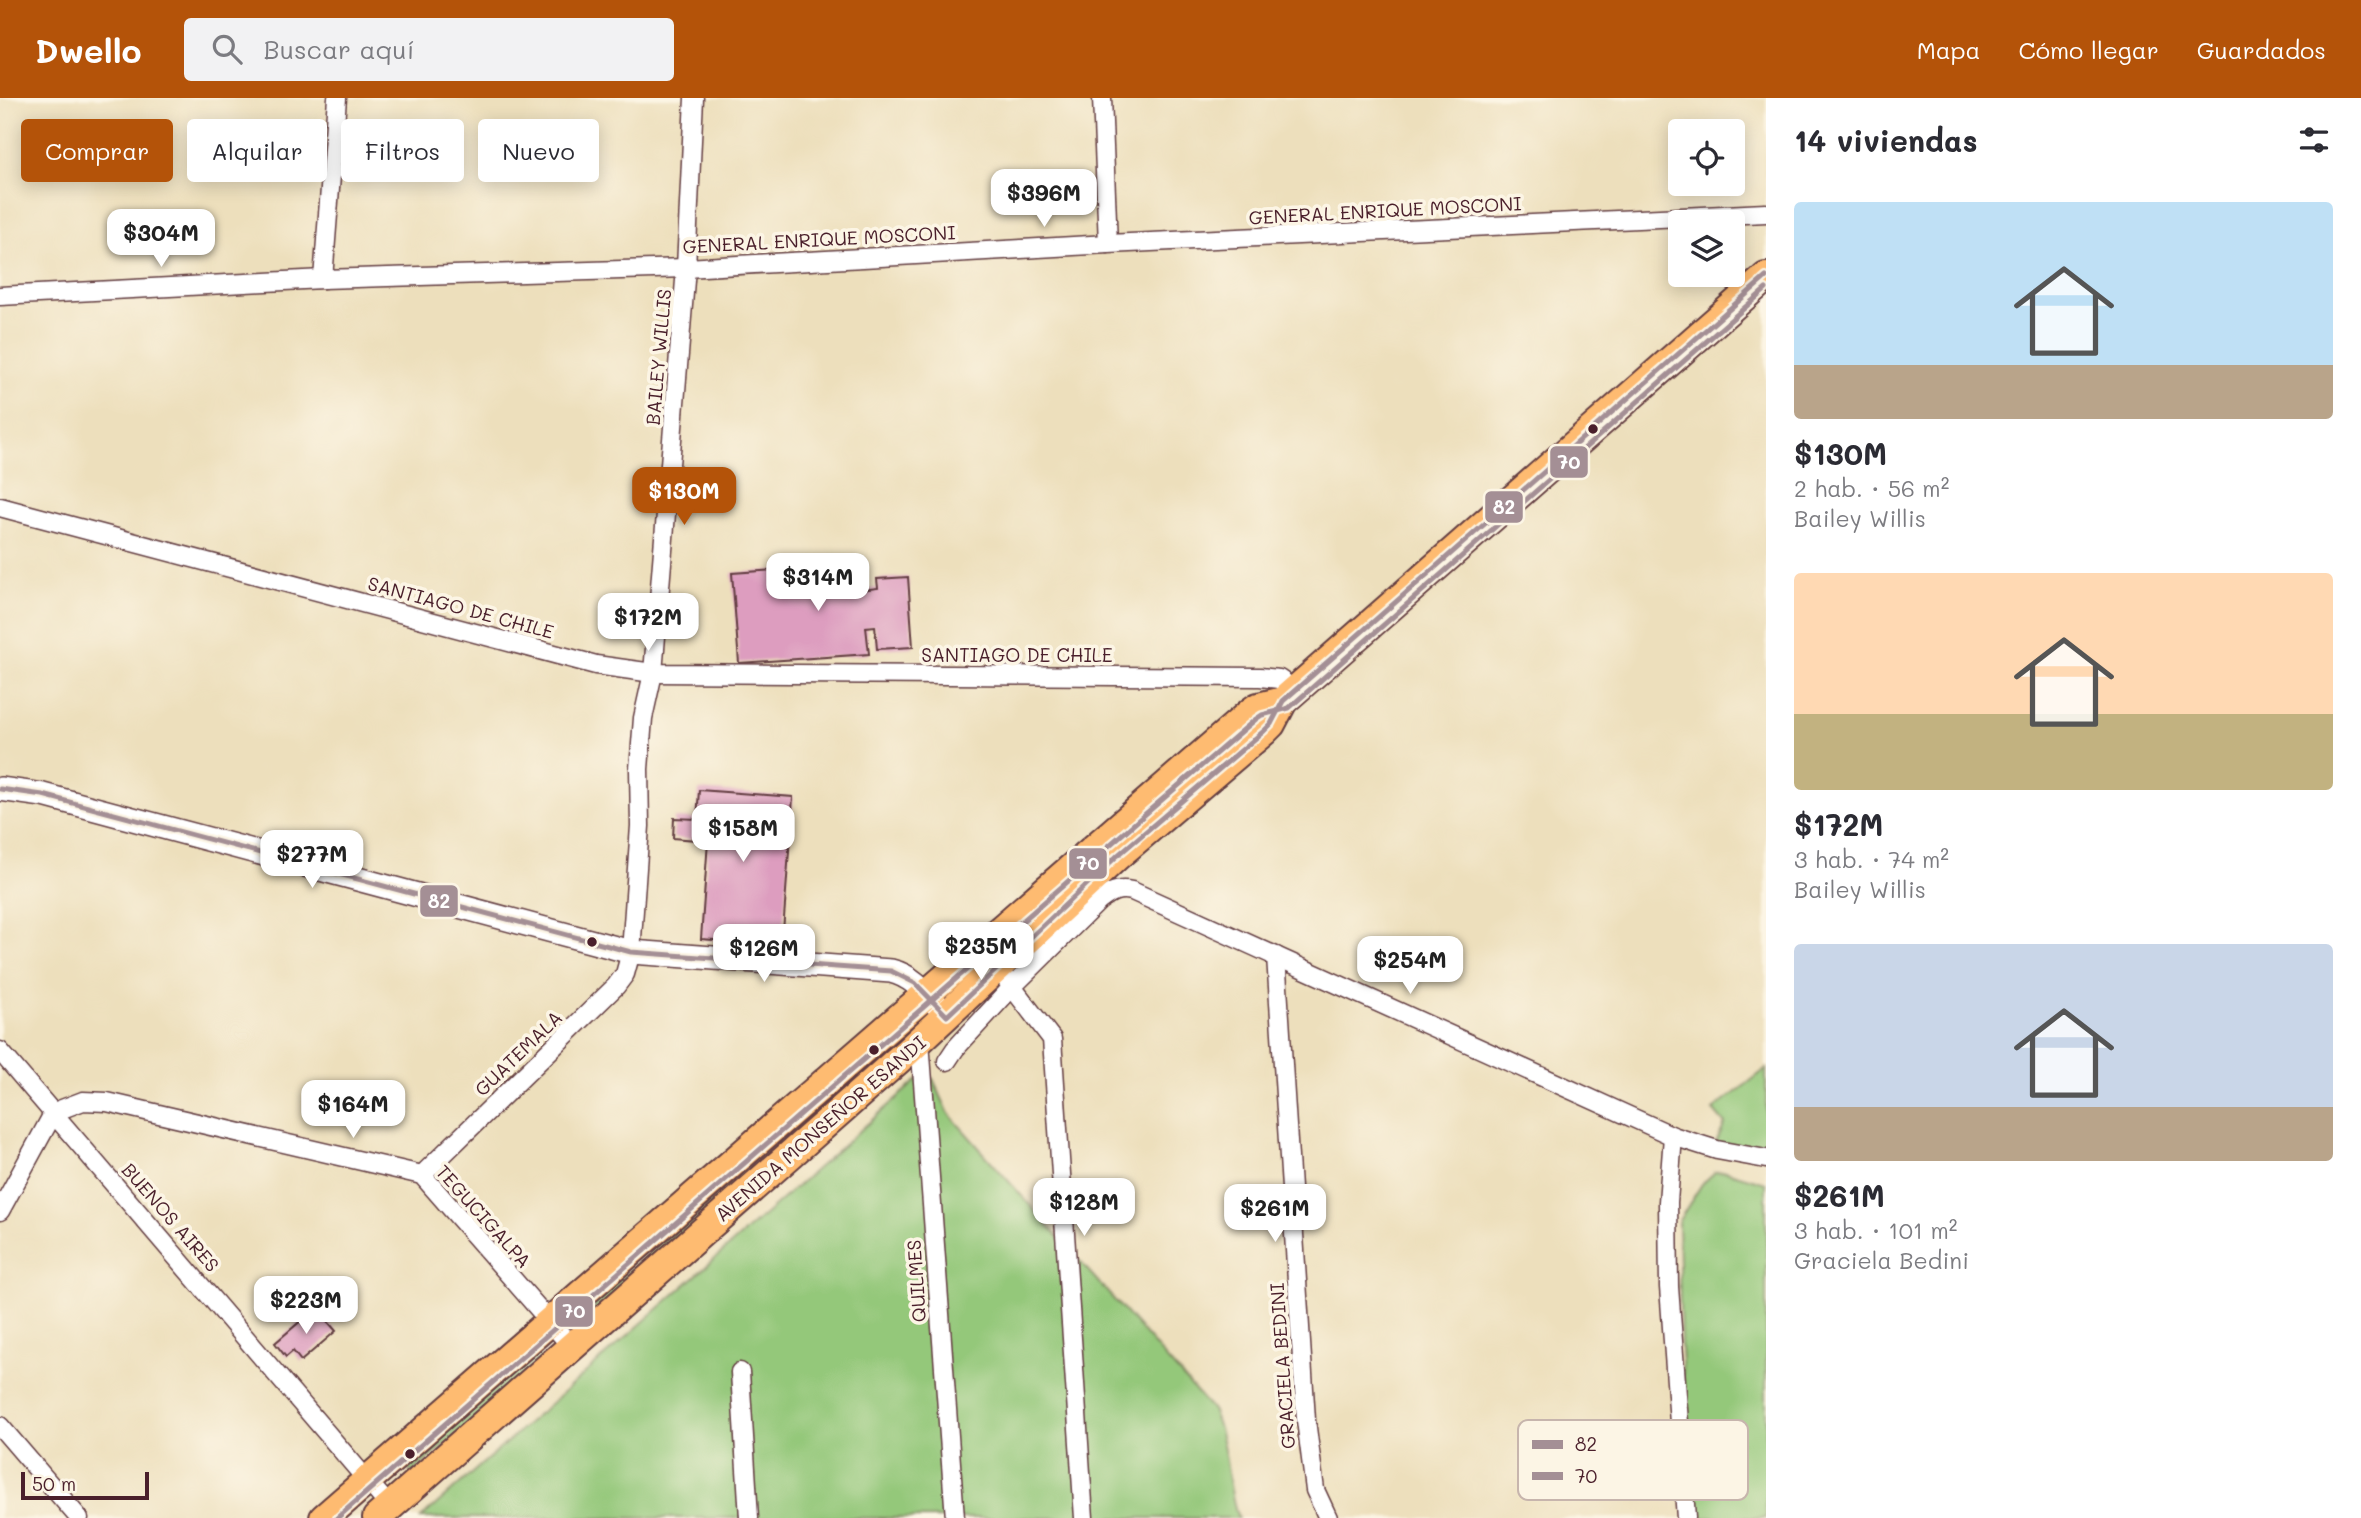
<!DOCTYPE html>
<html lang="es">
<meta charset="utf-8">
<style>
body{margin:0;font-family:Mali,sans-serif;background:#f2f2f3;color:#2b2b33;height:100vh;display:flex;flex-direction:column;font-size:26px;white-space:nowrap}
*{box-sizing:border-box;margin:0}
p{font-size:23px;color:#7c7c81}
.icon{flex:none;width:38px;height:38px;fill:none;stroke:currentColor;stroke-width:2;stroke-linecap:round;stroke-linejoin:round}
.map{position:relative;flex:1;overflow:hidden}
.side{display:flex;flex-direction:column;background:#fff;width:595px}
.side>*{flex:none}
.guide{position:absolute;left:21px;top:21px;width:665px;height:63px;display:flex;gap:14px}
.tools{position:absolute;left:1668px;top:21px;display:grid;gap:14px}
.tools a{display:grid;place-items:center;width:77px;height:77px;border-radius:7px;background:#fff;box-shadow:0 4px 18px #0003;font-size:35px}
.scale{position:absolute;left:21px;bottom:18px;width:128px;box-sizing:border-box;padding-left:7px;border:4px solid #4a1f2b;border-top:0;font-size:19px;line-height:24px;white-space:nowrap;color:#4a1f2b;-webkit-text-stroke:5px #fcf5e5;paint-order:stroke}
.price{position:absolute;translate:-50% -60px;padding:0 16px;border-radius:14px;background:#fff;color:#222;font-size:23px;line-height:46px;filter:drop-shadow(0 2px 4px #0008)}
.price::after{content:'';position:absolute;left:50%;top:42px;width:21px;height:16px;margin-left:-10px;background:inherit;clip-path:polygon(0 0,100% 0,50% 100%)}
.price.current{background:#b45309;color:#fff}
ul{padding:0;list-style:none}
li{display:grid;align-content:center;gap:14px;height:371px;padding:0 28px}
li span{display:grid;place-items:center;height:217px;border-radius:7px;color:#555}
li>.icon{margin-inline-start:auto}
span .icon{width:126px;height:126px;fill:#fffc;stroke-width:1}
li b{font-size:30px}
h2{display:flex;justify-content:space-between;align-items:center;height:84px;padding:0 28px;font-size:30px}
.pill{padding:0 24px;border-radius:7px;background:#fff;box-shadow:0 4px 18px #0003;font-size:24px;line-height:63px}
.pill.current{background:#b45309;color:#fff}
header{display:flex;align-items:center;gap:42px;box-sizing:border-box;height:98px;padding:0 35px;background:#b45309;color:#fff}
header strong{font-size:33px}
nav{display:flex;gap:38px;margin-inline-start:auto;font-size:24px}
.search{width:490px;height:63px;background:#f2f2f3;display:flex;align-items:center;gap:18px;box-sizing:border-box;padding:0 24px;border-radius:7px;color:#7c7c81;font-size:26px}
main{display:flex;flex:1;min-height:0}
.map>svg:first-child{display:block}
</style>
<header>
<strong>Dwello</strong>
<div class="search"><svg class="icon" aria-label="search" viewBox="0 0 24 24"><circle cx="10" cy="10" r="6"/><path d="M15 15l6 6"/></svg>Buscar aquí</div>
<nav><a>Mapa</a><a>Cómo llegar</a><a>Guardados</a></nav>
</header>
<main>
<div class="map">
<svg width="1766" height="1420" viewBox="0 0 1766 1420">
<rect width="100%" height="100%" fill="#fcf5e5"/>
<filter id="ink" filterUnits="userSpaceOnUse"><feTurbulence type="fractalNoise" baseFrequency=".0143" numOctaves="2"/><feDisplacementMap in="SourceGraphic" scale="14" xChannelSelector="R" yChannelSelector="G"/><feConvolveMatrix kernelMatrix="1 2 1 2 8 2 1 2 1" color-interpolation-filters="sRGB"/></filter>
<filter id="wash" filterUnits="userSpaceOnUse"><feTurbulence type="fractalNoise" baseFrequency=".00686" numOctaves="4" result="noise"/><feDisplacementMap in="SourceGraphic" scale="28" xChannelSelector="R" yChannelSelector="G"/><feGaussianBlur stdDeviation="1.57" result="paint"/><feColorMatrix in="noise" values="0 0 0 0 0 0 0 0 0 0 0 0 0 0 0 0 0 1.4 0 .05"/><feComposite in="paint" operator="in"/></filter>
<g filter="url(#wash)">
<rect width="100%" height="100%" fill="#eddfbc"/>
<g fill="#94c87a" stroke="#6f7452" stroke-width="2">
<polygon points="901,937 907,945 593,1217 586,1209"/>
<polygon points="1766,971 1766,1056 1716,1045 1725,1026 1713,1012"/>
<path d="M924,976L933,981L949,1016L1212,1312C1228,1346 1226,1385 1238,1420H421Z"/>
<polygon points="1726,1073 1766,1085 1766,1420 1694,1420 1681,1252 1678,1124 1702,1086 1715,1074"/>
<polygon points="536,1253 543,1261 412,1375 405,1367"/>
</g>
<g id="blocks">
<g fill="#dd9dbf">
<polygon points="860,466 862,492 878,490 877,481 908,479 913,549 877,551 875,528 866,529 869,556 739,565 732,475"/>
<polygon points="699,692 793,699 782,847 701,841 708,743 673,740 674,720 697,721"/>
<polygon points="316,1210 336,1233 301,1263 293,1253 286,1259 275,1245"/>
</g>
</g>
</g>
<g filter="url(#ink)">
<use href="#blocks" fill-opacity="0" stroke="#623c41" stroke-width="2"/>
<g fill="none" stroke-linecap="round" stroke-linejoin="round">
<defs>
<g id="minor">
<polyline points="1102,0 1108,146"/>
<polyline points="323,181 337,0"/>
<polyline points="0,198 323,181 686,170 1108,146 1766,115"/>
<polyline points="0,409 596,567 653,575 1260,579 1279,581 1295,592"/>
<polyline points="1276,858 1306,1322 1315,1392 1328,1420"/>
<polyline points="1006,881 1052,941 1084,1420"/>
<polyline points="920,943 955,1420"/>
<polyline points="0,953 390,1409"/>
<path d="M947,963L955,951L1013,888L1099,803C1111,794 1117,790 1132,793L1673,1038L1717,1052L1766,1061"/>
<polyline points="54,1014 83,1003 107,1004 422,1077 572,1249"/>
<polyline points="1673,1038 1668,1104 1669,1189 1686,1420"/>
<polyline points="422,1077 616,888 625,876 631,854 640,728 639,671 643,620 653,575 686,170 694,0"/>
<polyline points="0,1113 54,1014"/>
<polyline points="740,1274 749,1420"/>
<polyline points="0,1328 79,1420"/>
</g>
<path id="tertiary" d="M0,691L43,697L631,854L891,873C912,878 924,893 938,908"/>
<g id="primary">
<polyline points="324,1420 1251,614 1258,609 1283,603"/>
<polyline points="377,1420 907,954 1117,758 1264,633 1271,626 1283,603 1766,179"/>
</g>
</defs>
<use href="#minor" stroke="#623c41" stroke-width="21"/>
<use href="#tertiary" stroke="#623c41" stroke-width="26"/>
<use href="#primary" stroke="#623c41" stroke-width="32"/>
<use href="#minor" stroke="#fff" stroke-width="18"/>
<use href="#tertiary" stroke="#fff" stroke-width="23"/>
<use href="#primary" stroke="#febb71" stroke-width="28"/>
<defs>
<polyline id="bus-1" points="0,691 43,697 631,854 891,873 915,885 947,918 1117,758 1264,633 1271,626 1283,603 1766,179"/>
<polyline id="bus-2" points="337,1420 1143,718 1256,621 1262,617 1289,610 1766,191"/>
</defs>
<use href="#bus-1" stroke="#fcf5e5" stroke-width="10"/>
<use href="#bus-2" stroke="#fcf5e5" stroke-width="10"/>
<use href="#bus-1" stroke="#a48f95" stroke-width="5"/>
<use href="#bus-2" stroke="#a48f95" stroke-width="5"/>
</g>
</g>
<g fill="#4a1f2b" stroke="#fcf5e5" stroke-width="2.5">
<circle cx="1593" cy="331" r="6"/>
<circle cx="592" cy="844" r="6"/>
<circle cx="874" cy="952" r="6"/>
<circle cx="410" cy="1356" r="6"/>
</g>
<g text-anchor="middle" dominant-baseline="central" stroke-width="7" stroke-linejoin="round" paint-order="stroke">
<g font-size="19" fill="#4a1f2b" stroke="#fcf5e5">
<text transform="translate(1385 112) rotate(-3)">GENERAL ENRIQUE MOSCONI</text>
<text transform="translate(819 141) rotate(-3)">GENERAL ENRIQUE MOSCONI</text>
<text transform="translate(658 259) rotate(-85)">BAILEY WILLIS</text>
<text transform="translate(461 509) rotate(15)">SANTIAGO DE CHILE</text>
<text x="1017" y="556">SANTIAGO DE CHILE</text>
<text transform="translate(518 955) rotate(-44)">GUATEMALA</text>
<text transform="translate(820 1030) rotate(-41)">AVENIDA MONSEÑOR ESANDI</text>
<text transform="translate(484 1118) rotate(48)">TEGUCIGALPA</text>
<text transform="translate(171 1119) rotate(49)">BUENOS AIRES</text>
<text transform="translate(916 1183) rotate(-94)">QUILMES</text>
<text transform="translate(1282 1268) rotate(-94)">GRACIELA BEDINI</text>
</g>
</g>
<rect x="1518" y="1322" width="230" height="80" rx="10" fill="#fcf5e5" stroke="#c7b5ad" stroke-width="2"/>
<rect x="1532" y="1342" width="31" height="9" fill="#a48f95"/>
<rect x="1532" y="1374" width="31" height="8" fill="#a48f95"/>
<g font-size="19" fill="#4a1f2b">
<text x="1575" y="1353">82</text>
<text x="1575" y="1385">70</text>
</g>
<g stroke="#fcf5e5" stroke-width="2.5">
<rect x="1549" y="347" width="40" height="34" rx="7" fill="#a48f95"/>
<rect x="1484" y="392" width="40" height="34" rx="7" fill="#a48f95"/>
<rect x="1068" y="749" width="40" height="33" rx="7" fill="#a48f95"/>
<rect x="419" y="786" width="40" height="34" rx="7" fill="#a48f95"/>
<rect x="554" y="1197" width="40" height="33" rx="7" fill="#a48f95"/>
</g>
<g font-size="19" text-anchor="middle" font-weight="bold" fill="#fff">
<text x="1569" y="371">70</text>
<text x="1504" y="416">82</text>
<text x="1088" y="772">70</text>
<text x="439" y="810">82</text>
<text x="574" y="1220">70</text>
</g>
</svg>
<div class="tools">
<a><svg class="icon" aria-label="locate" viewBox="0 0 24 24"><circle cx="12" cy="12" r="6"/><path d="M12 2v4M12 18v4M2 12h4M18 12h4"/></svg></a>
<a><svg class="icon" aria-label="layers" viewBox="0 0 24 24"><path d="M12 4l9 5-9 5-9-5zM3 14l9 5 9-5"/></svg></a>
</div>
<div class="scale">50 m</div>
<b class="price" style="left:1044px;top:131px">$396M</b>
<b class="price" style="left:161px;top:171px">$304M</b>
<b class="price current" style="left:684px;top:429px">$130M</b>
<b class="price" style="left:818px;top:515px">$314M</b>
<b class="price" style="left:648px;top:555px">$172M</b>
<b class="price" style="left:743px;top:766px">$158M</b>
<b class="price" style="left:312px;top:792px">$277M</b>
<b class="price" style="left:981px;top:884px">$235M</b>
<b class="price" style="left:764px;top:886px">$126M</b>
<b class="price" style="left:1410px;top:898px">$254M</b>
<b class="price" style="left:353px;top:1042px">$164M</b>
<b class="price" style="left:1084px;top:1140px">$128M</b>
<b class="price" style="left:1275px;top:1146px">$261M</b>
<b class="price" style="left:306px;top:1238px">$223M</b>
<div class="guide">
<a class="pill current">Comprar</a>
<a class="pill">Alquilar</a>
<a class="pill">Filtros</a>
<a class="pill">Nuevo</a>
</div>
</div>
<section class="side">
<h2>14 viviendas<svg class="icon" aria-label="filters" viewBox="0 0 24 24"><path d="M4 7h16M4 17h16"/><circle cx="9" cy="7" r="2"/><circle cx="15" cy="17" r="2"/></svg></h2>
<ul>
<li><span style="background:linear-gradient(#bfe0f5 75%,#b9a48a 0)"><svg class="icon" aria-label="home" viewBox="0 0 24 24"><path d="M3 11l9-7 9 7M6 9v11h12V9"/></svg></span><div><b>$130M</b><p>2 hab. · 56 m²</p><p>Bailey Willis</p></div></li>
<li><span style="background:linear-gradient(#ffd9b3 65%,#c2b280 0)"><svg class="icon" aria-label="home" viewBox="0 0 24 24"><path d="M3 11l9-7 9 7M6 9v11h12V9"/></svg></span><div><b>$172M</b><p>3 hab. · 74 m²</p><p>Bailey Willis</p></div></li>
<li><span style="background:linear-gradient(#c9d6e8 75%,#b9a48a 0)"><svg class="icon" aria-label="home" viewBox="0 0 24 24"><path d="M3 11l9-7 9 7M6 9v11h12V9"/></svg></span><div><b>$261M</b><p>3 hab. · 101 m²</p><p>Graciela Bedini</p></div></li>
</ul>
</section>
</main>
